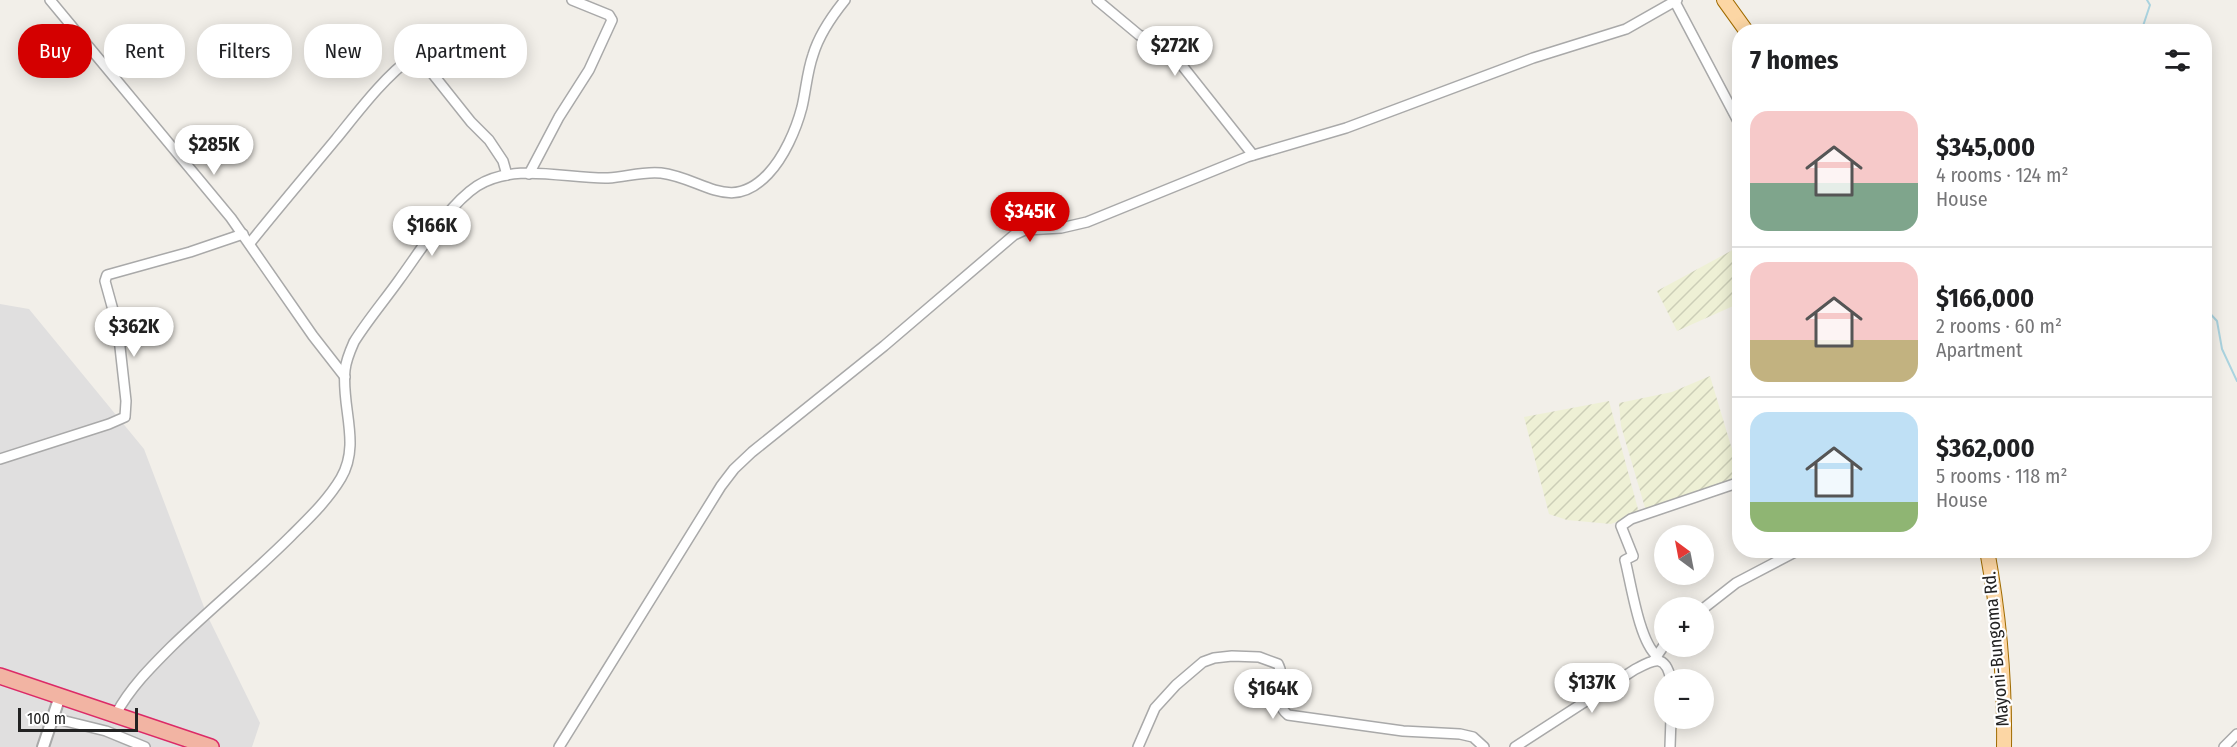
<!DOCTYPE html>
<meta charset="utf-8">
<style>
body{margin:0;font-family:"Fira Sans Condensed",sans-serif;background:#f2f2f2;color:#202124;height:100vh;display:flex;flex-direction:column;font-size:22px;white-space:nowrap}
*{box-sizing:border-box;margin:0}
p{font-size:20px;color:#757577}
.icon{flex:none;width:33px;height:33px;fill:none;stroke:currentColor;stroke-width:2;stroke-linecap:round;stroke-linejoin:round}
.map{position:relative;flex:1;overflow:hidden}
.drawer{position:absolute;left:1732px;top:24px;width:480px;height:534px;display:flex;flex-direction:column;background:#fff;border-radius:24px;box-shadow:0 3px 15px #0003}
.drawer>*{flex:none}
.top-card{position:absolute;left:18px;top:24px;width:570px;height:54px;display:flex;gap:12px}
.needle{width:39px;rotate:328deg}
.controls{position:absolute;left:1654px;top:525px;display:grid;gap:12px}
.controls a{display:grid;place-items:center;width:60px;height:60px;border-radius:50%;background:#fff;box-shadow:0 3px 15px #0003;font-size:30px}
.scale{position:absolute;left:18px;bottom:15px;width:120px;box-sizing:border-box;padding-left:6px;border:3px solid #222;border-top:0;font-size:16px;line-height:21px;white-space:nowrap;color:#222;-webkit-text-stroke:4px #fff;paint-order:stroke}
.price{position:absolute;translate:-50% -51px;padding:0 14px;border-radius:21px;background:#fff;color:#222;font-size:20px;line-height:39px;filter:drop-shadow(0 2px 3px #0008)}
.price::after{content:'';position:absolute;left:50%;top:36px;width:18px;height:14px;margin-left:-9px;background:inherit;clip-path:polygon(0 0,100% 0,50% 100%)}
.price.on{background:#d40000;color:#fff}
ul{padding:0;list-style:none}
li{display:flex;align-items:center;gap:18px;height:150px;padding:0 18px}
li+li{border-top:2px solid #e0e0e0}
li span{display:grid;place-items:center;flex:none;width:168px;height:120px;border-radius:18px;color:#555}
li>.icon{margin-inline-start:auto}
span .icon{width:72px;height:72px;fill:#fffc;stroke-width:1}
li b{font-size:26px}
h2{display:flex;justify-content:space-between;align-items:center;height:72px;padding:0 18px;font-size:26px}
.pill{padding:0 21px;border-radius:24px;background:#fff;box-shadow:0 3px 15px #0003;font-size:21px;line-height:54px}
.pill.on{background:#d40000;color:#fff}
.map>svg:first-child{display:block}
</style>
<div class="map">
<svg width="2237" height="747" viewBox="0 0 2237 747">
<defs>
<pattern id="farmland-furrows" width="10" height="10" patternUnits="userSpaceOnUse" patternTransform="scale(1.5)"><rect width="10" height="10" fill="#eef0d5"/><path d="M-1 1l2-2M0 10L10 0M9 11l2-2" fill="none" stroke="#ccceb7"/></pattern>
</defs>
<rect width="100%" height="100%" fill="#f2efe9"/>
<polygon fill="#e0dfdf" points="0,304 29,309 144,449 207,615 260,723 252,747 0,747"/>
<g fill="url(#farmland-furrows)">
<polygon points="1740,246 1740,303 1677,331 1657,291"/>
<polygon points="1710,376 1740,476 1731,483 1646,511 1621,426 1619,403 1672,392"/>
<polygon points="1609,401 1639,513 1611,524 1567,520 1549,514 1524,417"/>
</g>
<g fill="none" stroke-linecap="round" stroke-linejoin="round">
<g stroke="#aad3df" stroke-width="2">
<polyline points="2141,32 2150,5 2147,0"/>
<polyline points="2205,308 2217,321 2222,349 2237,381"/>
</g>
<defs>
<g id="minor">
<polyline points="50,0 231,218 313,336 345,377"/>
<polyline points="1097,0 1139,35 1169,49 1253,155"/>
<polyline points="1675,2 1740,125"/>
<polyline points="529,174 559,117 589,70 612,20 609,15 572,0"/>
<path d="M250,243C278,208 307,174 336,139C358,112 384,77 412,57L416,58L424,63L471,122L489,140L503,161L507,175"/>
<polyline points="0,459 109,424 125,417 126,401 120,347 113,310 105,281 107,275 190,252 243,234"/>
<polyline points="1704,608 1736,583 1799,550"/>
<path d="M1657,656C1639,641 1631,583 1625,560L1633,556L1621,526L1631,519L1740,482"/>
<polyline points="1654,660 1665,644"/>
<path d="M116,714C130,688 150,668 171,647C210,609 253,574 291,536C309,518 328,500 341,478C361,444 341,407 345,370C346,360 350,351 354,342C367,321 384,301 399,280C419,253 448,205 477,186C515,162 566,179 608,178C626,177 643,171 661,173C703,178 730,214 768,174C784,157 796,130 802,107C806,90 807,72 813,55C819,35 832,16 845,0"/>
<polyline points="53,718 106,731 145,747"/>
<polyline points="559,747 721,486 734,469 752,452 884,346 1014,235 1025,230 1061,228 1087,222 1247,157 1346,128 1533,58 1626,29 1677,0"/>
<path d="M1138,747L1155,708L1176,685L1203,662L1214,658L1232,656L1259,657L1278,664C1287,680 1271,702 1288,715L1403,731L1460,734L1473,737L1484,747"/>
<path d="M1515,747L1634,670C1653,660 1665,652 1671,680"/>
<polyline points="1670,747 1671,718"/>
<polyline points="2224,747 2237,734"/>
</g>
<polyline id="tertiary" points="43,747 60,696"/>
<g id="primary">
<polyline points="1724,0 1747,32"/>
<path d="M1987,550C1999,615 2005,681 2004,747"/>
</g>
<polyline id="trunk" points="0,676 211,747"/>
</defs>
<use href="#minor" stroke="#a9a9a9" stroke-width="12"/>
<use href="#tertiary" stroke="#a9a9a9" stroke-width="14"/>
<use href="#primary" stroke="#a06b00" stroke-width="16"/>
<use href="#trunk" stroke="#dc2a67" stroke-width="18"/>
<use href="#minor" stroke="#fff" stroke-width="9"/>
<use href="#tertiary" stroke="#fff" stroke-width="10"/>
<use href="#primary" stroke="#fcd6a4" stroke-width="14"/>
<use href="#trunk" stroke="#f2b4a3" stroke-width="15"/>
</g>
<g text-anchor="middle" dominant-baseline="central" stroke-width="4.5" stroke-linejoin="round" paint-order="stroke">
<g font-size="18" fill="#222" stroke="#fff">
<text transform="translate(1996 649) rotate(-95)">Mayoni-Bungoma Rd.</text>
</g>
</g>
</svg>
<div class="controls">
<a><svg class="needle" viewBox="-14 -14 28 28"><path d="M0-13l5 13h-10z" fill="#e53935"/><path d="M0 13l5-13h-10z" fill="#757577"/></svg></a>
<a>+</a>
<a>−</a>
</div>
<div class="scale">100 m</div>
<b class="price" style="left:1175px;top:77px">$272K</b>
<b class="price" style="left:214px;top:176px">$285K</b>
<b class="price on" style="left:1030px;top:243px">$345K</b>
<b class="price" style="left:432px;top:257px">$166K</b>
<b class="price" style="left:134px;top:358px">$362K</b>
<b class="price" style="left:1592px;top:714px">$137K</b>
<b class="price" style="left:1273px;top:720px">$164K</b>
<div class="top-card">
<a class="pill on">Buy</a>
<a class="pill">Rent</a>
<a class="pill">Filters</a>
<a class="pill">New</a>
<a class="pill">Apartment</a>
</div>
<section class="drawer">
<h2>7 homes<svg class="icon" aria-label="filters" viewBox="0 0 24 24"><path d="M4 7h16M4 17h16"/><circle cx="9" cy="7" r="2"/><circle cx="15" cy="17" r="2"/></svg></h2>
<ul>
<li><span style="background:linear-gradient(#f6c9c9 60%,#7fa58c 0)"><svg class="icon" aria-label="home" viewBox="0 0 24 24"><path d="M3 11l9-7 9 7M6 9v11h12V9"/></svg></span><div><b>$345,000</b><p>4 rooms · 124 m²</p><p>House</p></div></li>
<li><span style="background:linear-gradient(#f6c9c9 65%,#c2b280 0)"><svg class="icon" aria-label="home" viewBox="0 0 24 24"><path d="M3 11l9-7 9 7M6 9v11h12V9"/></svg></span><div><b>$166,000</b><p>2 rooms · 60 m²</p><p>Apartment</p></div></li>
<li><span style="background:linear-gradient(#bfe0f5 75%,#8fb573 0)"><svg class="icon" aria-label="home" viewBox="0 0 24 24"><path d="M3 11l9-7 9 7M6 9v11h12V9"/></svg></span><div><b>$362,000</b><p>5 rooms · 118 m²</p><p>House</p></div></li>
</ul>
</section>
</div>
